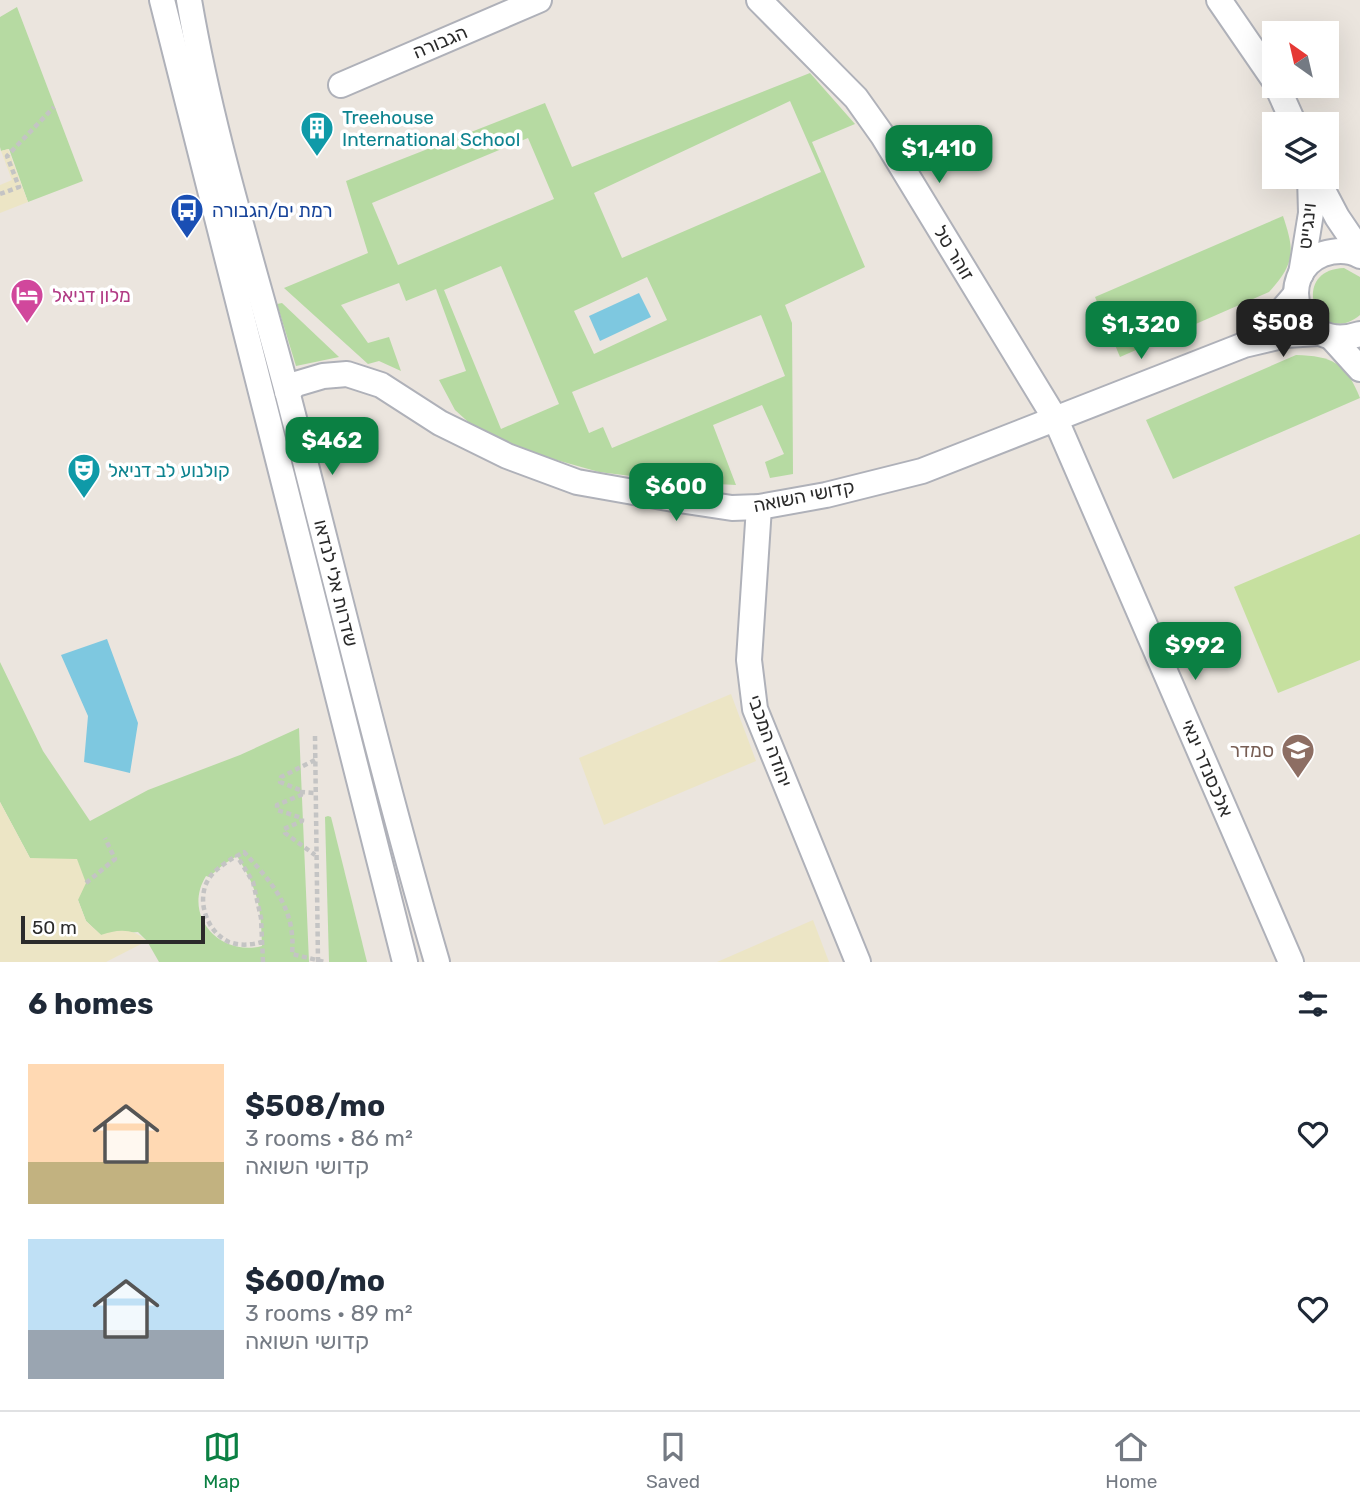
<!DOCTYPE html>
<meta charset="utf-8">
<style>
body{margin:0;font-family:Rubik,"Noto Sans Hebrew",sans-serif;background:#f2f2f3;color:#1f2937;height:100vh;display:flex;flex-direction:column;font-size:26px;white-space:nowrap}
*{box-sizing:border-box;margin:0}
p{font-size:23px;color:#747a83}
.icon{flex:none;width:38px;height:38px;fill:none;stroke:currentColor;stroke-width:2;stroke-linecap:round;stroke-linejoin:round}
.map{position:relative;height:962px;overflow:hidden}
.sheet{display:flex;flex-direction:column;background:#fff;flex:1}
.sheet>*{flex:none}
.needle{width:46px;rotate:326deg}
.buttons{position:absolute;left:1262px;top:21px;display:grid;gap:14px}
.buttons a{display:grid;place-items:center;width:77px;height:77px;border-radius:0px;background:#fff;box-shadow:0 7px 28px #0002;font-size:35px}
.scale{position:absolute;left:21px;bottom:18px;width:184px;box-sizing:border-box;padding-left:7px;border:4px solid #2b2b2b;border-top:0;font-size:19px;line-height:24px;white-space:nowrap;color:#2b2b2b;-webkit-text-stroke:5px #fff;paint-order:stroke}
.price{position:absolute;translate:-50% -60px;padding:0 16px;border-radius:14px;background:#0b8043;color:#fff;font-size:23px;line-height:46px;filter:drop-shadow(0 2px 4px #0008)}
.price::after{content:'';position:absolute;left:50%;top:42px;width:21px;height:16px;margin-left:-10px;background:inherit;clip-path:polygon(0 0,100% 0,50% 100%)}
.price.selected{background:#222;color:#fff}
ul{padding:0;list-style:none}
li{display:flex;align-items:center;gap:21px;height:175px;padding:0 28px}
li span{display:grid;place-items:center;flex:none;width:196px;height:140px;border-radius:0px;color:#555}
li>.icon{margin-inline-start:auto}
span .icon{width:84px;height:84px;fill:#fffc;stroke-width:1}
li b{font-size:30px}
h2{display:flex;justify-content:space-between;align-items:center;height:84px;padding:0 28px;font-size:30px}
.tabs{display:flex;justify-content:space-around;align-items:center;height:98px;border-top:2px solid #e0e1e3;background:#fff;font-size:19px;color:#747a83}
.tabs a{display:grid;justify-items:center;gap:4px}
.tabs .selected{color:#0b8043}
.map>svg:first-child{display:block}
</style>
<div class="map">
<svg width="1360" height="962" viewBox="0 0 1360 962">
<rect width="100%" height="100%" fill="#ebe5de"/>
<g fill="#b6daa2" fill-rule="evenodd">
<polygon points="17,7 83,181 28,202 9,149 1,151 0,147 0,17"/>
<path d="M810,73L855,124L812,142L865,267L785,305L792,323L793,474L770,478L765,462L784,454L762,405L713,425L736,485L679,482L599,472L528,452L485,437L455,410L439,380L466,371L436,289L406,301L399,283L341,305L368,343L389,337L401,371L379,361L368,364L284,288L368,253L346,181L545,103L572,167ZM790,101L821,172L622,258L594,193ZM528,138L554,199L398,265L372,203ZM501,266L559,404L501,429L444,290ZM647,277L667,320L594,354L574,311ZM761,315L785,376L612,448L603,427L589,433L572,392Z"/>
<path d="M1283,216C1295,252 1295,263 1269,292L1120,357L1095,297Z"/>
<path d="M1344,268L1360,277V315C1318,350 1287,270 1344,268Z"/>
<polygon points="282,303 339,357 296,366 277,304"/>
<path d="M1296,355C1332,356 1346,363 1360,398L1173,479L1146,420Z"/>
<path d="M0,662L43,751L90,821L148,790L240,755L299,728L309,962H159L147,941L138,932L101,935L86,921L78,900L30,858L0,802ZM237,856C258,890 261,906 262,946C219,957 182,915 206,876L209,877L224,864Z"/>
<polygon points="328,816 331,817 367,962 329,962 325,817"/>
</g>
<g fill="#ece5c5">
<polygon points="8,149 28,202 0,213 0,185 12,180 1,151"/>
<polygon points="731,694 756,761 604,825 579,758"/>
<path d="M0,802L30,858L77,859L86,883L78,900L86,921L101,935C118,929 133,928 147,941L106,962H0Z"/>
<polygon points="813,920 829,962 717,962"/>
</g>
<polygon fill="#c6e09f" points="1360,534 1360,660 1278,693 1234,587"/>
<g fill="#7ec8e0">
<polygon points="639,293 651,317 600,341 589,316"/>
<polygon points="107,639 138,723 130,773 84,762 88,716 61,655"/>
</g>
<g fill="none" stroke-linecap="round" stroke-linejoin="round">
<defs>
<g id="minor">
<polyline points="162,0 405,962"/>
<path d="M189,0C212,135 253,263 288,395C337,584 382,774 437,962"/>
<polyline points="759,0 856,98 883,136 1056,420 1291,962"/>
<polyline points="1219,0 1274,80"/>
<polyline points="341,85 539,0"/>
<polyline points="1277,86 1294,124"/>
<polyline points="1316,177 1337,217 1360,251"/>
<path d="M1360,256C1348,249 1336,250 1323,254C1273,274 1297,355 1360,334"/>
<polyline points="1301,274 1311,213 1310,177"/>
<polyline points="1332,338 1360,369"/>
<polyline points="1247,342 1271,323 1296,294"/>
<polyline points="287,392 296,384 323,376 347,374 381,385 440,423 507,456 577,482 679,500 732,508 759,507 826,495 922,471 1244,345 1286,335 1318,333"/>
<polyline points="759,507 749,660 755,709 858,962"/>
</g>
</defs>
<use href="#minor" stroke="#afb1b9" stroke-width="28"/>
<g stroke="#c4c4c4" stroke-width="4.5" stroke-dasharray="5 3.5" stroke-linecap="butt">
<polyline points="0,194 19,187 7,156 54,107"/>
<polyline points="315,736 318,962"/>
<polyline points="315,760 281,777 280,782 300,790 301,795 277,805 277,810 302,818 302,821 284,829 285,833 315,855"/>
<polyline points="300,792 315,793"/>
<path d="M233,858C224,864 214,870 208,880C196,901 207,932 229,942C240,946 251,945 262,942"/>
<polyline points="86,883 115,859 105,838"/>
<path d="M263,962L261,918L253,882L237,856L244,852C273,884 296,909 292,954L325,962"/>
</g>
<use href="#minor" stroke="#fff" stroke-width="24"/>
</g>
<defs>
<symbol id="building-pin" viewBox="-11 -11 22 30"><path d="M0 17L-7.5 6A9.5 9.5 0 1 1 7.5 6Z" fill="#0f9aa8" stroke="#fff"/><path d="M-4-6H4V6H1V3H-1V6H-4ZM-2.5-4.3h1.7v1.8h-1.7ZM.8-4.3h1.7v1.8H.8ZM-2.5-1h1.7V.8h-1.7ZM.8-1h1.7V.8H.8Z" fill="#fff"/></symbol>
<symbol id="bus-pin" viewBox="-11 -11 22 30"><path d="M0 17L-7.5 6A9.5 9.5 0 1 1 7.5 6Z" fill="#1a4fb4" stroke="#fff"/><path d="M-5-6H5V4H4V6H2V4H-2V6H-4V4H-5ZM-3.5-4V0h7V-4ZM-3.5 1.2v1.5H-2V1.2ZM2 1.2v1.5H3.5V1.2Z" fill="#fff"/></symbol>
<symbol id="hotel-pin" viewBox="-11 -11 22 30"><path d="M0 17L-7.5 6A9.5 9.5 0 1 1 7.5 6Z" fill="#d1479c" stroke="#fff"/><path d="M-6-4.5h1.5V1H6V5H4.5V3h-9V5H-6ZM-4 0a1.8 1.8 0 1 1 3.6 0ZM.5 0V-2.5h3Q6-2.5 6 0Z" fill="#fff"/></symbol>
<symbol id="theatre-pin" viewBox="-11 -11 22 30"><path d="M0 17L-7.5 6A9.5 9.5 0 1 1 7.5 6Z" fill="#0f9aa8" stroke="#fff"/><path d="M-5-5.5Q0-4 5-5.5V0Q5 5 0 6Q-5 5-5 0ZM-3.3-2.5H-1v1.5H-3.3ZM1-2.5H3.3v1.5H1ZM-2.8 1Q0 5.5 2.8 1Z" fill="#fff"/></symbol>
<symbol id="school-pin" viewBox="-11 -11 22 30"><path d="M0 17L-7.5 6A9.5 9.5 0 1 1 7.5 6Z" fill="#8d6e63" stroke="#fff"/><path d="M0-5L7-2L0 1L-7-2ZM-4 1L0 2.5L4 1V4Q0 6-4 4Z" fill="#fff"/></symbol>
</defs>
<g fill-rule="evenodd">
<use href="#building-pin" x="298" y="109" width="38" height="52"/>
<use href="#bus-pin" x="168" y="191" width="38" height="52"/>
<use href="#hotel-pin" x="8" y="276" width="38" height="52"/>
<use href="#theatre-pin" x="65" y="451" width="38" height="52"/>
<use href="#school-pin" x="1279" y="731" width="38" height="52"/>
</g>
<g text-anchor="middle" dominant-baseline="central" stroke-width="7" stroke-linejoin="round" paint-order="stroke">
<g font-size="19" fill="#2b2b2b" stroke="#fff">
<text transform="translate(440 42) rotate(-23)">הגבורה</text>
<text transform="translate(1307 226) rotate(-84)">וינגייט</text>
<text transform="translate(954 253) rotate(59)">זוהר טל</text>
<text transform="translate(804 496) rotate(-11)">קדושי השואה</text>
<text transform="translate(336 583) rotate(76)">שדרות אלי לנדאו</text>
<text transform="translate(770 741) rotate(70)">יהודה המכבי</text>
<text transform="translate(1207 768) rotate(67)">אלכסנדר ינאי</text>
</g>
<g font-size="19" fill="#0d838f" stroke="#fff" text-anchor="start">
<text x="342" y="117">Treehouse<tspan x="342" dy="22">International School</tspan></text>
<text x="108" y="470">קולנוע לב דניאל</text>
</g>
<g font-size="19" fill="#164399" stroke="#fff" text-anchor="start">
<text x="212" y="210">רמת ים/הגבורה</text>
</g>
<g font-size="19" fill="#b23c85" stroke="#fff" text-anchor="start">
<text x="52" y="295">מלון דניאל</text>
</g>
<g font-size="19" fill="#785e54" stroke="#fff" text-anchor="end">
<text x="1274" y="750">סמדר</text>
</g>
</g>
</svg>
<div class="buttons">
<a><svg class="needle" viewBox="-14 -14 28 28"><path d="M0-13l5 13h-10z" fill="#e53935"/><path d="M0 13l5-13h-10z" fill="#747a83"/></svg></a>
<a><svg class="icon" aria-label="layers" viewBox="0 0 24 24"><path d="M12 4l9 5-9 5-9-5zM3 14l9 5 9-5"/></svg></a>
</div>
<div class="scale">50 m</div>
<b class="price" style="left:939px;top:185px">$1,410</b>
<b class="price selected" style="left:1283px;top:359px">$508</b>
<b class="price" style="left:1141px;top:361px">$1,320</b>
<b class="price" style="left:332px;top:477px">$462</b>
<b class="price" style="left:676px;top:523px">$600</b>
<b class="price" style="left:1195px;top:682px">$992</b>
</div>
<section class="sheet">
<h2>6 homes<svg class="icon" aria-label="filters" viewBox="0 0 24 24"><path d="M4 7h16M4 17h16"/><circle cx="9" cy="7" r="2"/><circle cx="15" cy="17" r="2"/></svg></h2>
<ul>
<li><span style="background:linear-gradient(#ffd9b3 70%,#c2b280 0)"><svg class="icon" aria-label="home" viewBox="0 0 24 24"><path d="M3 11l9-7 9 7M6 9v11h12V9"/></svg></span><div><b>$508/mo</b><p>3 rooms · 86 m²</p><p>קדושי השואה</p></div><svg class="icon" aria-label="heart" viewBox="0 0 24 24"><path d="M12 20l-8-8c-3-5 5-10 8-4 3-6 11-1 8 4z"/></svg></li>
<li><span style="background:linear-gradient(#bfe0f5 65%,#9aa5b1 0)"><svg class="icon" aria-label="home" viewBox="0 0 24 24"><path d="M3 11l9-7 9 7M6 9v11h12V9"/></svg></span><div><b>$600/mo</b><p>3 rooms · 89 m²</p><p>קדושי השואה</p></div><svg class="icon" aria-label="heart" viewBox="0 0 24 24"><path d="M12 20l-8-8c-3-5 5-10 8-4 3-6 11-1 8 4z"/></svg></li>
</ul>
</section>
<nav class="tabs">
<a class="selected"><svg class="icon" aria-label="map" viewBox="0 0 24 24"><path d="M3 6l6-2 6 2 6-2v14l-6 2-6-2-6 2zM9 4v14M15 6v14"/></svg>Map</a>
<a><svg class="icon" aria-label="saved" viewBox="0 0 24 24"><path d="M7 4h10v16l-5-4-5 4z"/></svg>Saved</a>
<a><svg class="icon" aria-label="home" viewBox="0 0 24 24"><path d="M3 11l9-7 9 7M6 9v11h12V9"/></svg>Home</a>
</nav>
